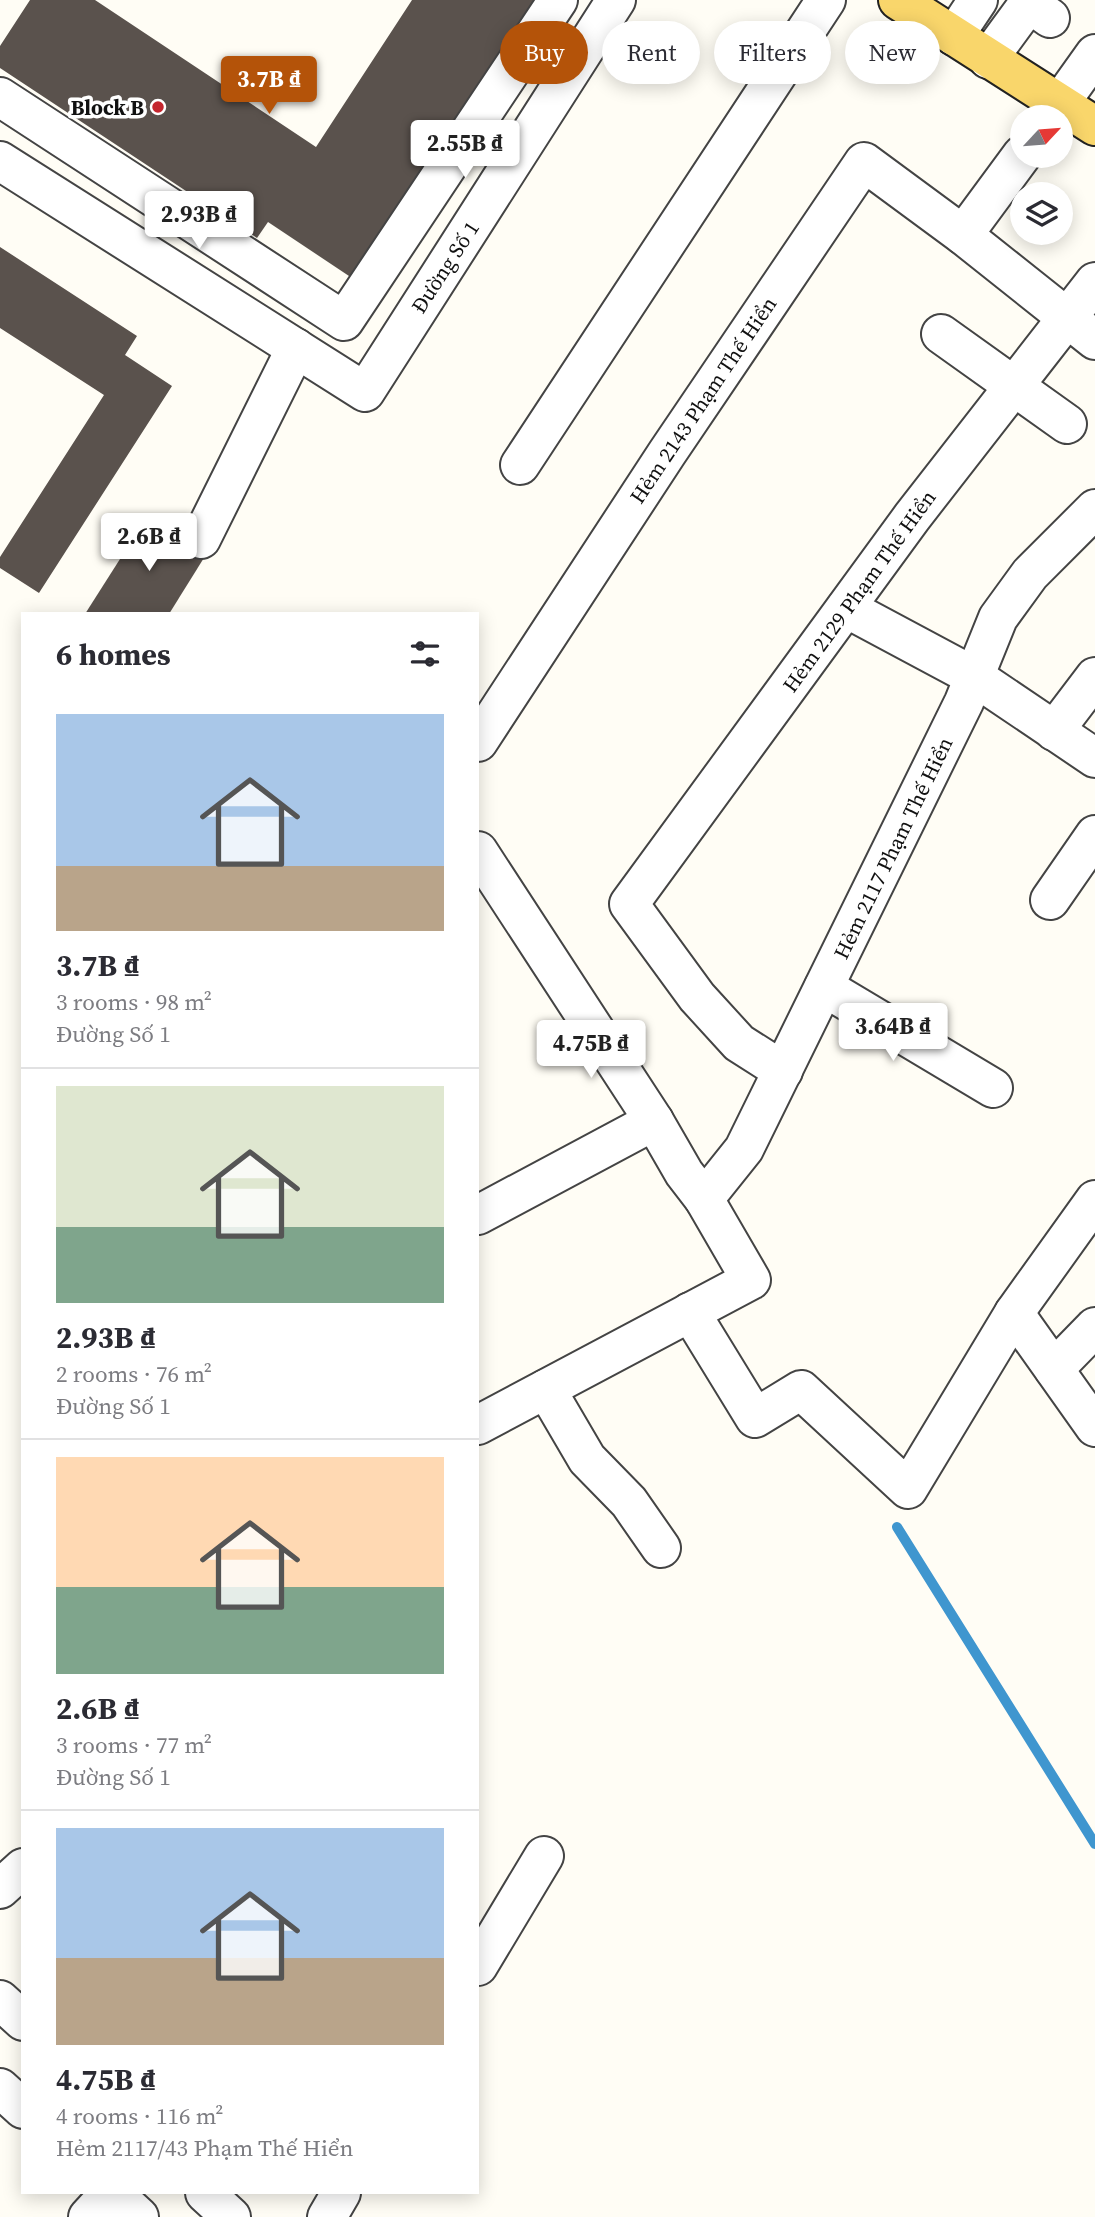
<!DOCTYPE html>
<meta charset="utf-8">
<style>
body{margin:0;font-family:"Source Serif 4",serif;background:#f2f2f3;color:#2b2b33;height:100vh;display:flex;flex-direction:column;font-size:26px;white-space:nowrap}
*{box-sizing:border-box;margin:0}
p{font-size:23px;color:#7c7c81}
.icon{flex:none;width:38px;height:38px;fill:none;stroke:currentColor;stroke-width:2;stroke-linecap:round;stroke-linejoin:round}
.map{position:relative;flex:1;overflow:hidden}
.details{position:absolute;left:21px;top:612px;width:458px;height:1582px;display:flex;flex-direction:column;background:#fff;border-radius:0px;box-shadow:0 4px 18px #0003}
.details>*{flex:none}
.guide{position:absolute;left:500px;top:21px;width:488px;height:63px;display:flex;gap:14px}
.needle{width:46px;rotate:64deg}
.buttons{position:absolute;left:1010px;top:105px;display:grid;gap:14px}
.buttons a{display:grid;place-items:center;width:63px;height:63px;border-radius:50%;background:#fff;box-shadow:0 4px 18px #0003;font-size:35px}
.price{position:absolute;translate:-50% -60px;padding:0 16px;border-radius:7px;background:#fff;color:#222;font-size:23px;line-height:46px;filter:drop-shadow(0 2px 4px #0008)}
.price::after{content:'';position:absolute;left:50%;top:42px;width:21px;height:16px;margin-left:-10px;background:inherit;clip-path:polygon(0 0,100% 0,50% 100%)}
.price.on{background:#b45309;color:#fff}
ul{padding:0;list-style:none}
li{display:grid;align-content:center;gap:14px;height:371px;padding:0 35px}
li+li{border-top:2px solid #e1e1e2}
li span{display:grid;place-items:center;height:217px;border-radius:0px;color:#555}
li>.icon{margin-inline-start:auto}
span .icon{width:126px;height:126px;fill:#fffc;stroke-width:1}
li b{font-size:30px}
h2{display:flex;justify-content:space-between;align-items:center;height:84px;padding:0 35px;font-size:30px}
.tag{padding:0 24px;border-radius:32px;background:#fff;box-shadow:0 4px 18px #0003;font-size:24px;line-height:63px}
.tag.on{background:#b45309;color:#fff}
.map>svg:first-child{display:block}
</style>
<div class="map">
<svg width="1095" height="2217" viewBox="0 0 1095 2217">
<rect width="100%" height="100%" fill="#fffdf5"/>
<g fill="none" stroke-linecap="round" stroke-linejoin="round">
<polyline stroke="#3f96cf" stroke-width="10" points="897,1527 1095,1844"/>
</g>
<g fill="#5a524d">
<polygon points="30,0 95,0 316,147 412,0 535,0 352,278 268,222 257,238 0,68 0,46"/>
<polygon points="0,247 137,336 125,355 172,386 39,593 0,568 0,557 104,395 0,328"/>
<polygon points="148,515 207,553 169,614 85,614"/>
</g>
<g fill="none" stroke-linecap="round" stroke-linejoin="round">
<defs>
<g id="minor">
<polyline points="954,36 978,0"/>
<polyline points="988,59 1029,3 1050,18"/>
<polyline points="0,97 344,321 558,0"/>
<polyline points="1050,117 1095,54"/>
<polyline points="0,161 365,392 616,0"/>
<polyline points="963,235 1022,155"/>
<polyline points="941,334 1067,424"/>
<polyline points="520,465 826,0"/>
<polyline points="201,539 296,348"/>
<polyline points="846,608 975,677 1095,758"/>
<polyline points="1054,731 1095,677"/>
<polyline points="478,742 667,453 864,162 963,235 1095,340"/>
<polyline points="478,851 654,1121 684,1173 704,1199 751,1280 478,1425"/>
<polyline points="1050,900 1095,835"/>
<polyline points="824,987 993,1088"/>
<polyline points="783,1071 739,1043 697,997 629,904 912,517 1095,282"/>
<polyline points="704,1199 744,1149 964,702 998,618 1030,574 1095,509"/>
<polyline points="478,1215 654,1121"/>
<polyline points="690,1312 755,1418 801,1390 908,1489 1014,1313 1095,1200"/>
<polyline points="1014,1313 1095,1427"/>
<polyline points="1054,1369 1095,1327"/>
<polyline points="546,1389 587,1459 629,1502 661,1548"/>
<polyline points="0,1889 23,1868"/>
<polyline points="478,1966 544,1856"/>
<polyline points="0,2000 23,2021"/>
<polyline points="0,2088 23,2109"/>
<polyline points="113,2193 139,2217"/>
<polyline points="205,2193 231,2217"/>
<polyline points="88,2217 110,2193"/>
<polyline points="327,2217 341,2193"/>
</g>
<polyline id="major" points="898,0 1095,126"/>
</defs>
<use href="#minor" stroke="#444" stroke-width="42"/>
<use href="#major" stroke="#222" stroke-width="42"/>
<use href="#minor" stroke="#fff" stroke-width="38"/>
<use href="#major" stroke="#f9d66b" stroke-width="38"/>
</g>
<circle fill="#c4262e" stroke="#fff" stroke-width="2.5" cx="158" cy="107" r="7"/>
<g text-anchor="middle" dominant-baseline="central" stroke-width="7" stroke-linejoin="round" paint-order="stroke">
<g font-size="21" font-weight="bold" fill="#111" stroke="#fff" text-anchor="end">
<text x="144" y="107">Block B</text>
</g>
<g font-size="21" fill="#111" stroke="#fff">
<text transform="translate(445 267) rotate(-57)">Đường Số 1</text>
<text transform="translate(703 400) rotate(-56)">Hẻm 2143 Phạm Thế Hiển</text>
<text transform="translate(859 591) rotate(-54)">Hẻm 2129 Phạm Thế Hiển</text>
<text transform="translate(893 848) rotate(-64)">Hẻm 2117 Phạm Thế Hiển</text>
</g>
</g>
</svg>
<div class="buttons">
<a><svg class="needle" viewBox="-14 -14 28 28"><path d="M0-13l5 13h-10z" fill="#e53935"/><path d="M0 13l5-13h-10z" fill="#7c7c81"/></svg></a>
<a><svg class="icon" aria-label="layers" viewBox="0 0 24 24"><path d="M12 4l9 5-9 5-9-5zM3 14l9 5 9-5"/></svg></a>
</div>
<b class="price on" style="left:269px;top:116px">3.7B ₫</b>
<b class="price" style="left:465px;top:180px">2.55B ₫</b>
<b class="price" style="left:199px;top:251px">2.93B ₫</b>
<b class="price" style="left:149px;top:573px">2.6B ₫</b>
<b class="price" style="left:893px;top:1063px">3.64B ₫</b>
<b class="price" style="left:591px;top:1080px">4.75B ₫</b>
<div class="guide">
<a class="tag on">Buy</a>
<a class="tag">Rent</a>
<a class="tag">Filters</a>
<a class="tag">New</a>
</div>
<section class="details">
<h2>6 homes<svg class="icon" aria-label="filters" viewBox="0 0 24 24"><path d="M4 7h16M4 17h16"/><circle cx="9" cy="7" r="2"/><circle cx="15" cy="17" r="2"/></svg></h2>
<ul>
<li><span style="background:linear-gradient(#a9c7e8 70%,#b9a48a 0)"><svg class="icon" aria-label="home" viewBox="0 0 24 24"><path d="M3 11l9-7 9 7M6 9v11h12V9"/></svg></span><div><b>3.7B ₫</b><p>3 rooms · 98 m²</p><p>Đường Số 1</p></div></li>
<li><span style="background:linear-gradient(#dfe7d0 65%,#7fa58c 0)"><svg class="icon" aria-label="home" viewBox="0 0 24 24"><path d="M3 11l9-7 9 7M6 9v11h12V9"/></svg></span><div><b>2.93B ₫</b><p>2 rooms · 76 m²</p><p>Đường Số 1</p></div></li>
<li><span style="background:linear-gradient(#ffd9b3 60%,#7fa58c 0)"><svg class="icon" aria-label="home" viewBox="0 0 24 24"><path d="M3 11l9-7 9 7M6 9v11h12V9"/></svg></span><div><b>2.6B ₫</b><p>3 rooms · 77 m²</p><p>Đường Số 1</p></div></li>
<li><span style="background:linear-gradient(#a9c7e8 60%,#b9a48a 0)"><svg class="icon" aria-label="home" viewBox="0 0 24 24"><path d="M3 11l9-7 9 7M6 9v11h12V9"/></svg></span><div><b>4.75B ₫</b><p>4 rooms · 116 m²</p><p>Hẻm 2117/43 Phạm Thế Hiển</p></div></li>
</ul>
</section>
</div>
